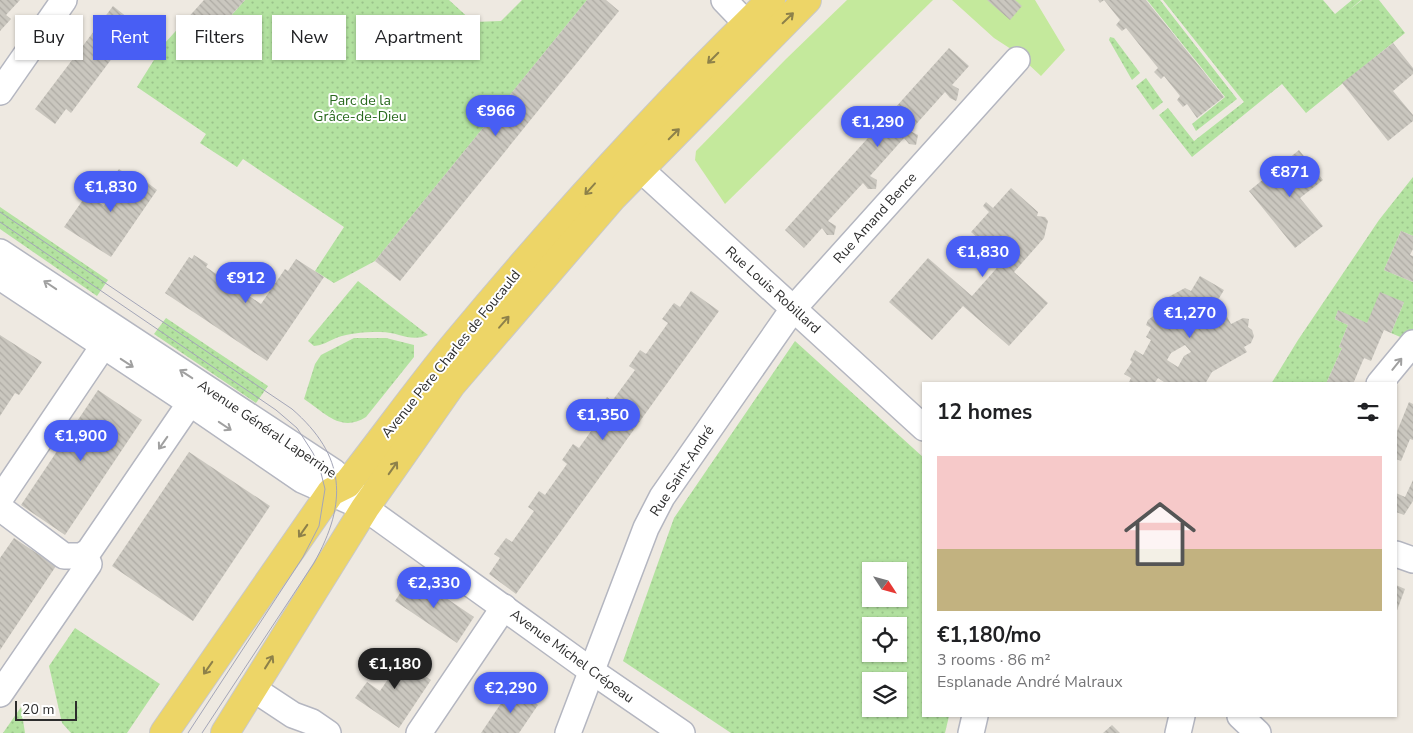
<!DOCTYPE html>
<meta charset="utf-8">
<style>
body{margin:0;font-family:"Nunito Sans",sans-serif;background:#f2f2f2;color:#202124;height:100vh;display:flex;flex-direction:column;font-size:19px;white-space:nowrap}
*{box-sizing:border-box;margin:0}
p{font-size:16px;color:#757577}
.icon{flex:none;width:28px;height:28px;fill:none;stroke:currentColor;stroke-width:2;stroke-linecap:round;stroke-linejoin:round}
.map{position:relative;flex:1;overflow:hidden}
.sheet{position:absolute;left:922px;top:382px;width:475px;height:335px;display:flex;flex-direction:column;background:#fff;border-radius:0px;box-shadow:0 1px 4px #0004}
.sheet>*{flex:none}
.hud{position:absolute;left:15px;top:15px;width:475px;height:45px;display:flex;gap:10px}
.needle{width:32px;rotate:126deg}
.controls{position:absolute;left:862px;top:562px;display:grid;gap:10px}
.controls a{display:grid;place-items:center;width:45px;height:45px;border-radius:0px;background:#fff;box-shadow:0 1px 4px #0004;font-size:25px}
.scale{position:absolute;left:15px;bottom:12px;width:62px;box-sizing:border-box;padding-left:5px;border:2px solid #2d2d2d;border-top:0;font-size:14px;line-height:18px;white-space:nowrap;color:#2d2d2d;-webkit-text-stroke:4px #fff;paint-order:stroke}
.price{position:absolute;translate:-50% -42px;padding:0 11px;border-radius:18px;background:#485ef4;color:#fff;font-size:16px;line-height:32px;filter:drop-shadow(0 1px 2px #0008)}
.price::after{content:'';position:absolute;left:50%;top:30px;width:15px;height:11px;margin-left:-8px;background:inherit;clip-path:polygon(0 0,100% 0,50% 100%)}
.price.on{background:#222;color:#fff}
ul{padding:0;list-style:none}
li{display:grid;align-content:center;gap:10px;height:265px;padding:0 15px}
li+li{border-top:1px solid #e0e0e0}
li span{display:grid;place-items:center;height:155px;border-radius:0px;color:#555}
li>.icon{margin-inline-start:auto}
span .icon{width:90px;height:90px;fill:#fffc;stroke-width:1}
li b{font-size:21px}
h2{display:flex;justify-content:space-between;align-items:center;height:60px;padding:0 15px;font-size:21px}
.pill{padding:0 18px;border-radius:0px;background:#fff;box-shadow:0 1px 4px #0004;font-size:18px;line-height:45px}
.pill.on{background:#485ef4;color:#fff}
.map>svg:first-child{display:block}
</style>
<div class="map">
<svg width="1413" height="733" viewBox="0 0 1413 733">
<defs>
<pattern id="green-dots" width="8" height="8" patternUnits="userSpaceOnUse" patternTransform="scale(1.25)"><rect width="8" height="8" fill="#b3e2a0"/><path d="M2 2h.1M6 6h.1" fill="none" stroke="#9ac28a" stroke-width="1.8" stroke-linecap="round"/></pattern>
<pattern id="building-back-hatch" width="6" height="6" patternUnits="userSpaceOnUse" patternTransform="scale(1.25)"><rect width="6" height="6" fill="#cac7bf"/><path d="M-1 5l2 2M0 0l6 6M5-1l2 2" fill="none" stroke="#aeaba4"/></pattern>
</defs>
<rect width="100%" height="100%" fill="#eee9e1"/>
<g fill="url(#green-dots)" fill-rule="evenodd">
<polygon points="245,0 449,0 473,22 501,21 522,0 587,0 375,261 334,283 315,271 344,227 243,159 237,167 200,143 206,134 137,87 164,44 184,22 207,43"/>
<polygon points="1147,0 1160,0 1237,99 1196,131 1192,124 1225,97"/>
<polygon points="1163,0 1323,0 1335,14 1352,0 1361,0 1348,11 1362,0 1379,0 1405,33 1306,113 1282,84 1192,157 1159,115 1168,108 1194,141 1244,102"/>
<polygon points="1110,37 1114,38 1140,73 1132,80 1109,40"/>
<polygon points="1146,78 1163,102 1153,110 1136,86"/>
<polygon points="1413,177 1413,236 1401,231 1384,270 1413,282 1413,329 1405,339 1391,333 1404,302 1367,323 1338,311 1335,319 1348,325 1339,347 1342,348 1326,384 1271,384 1298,340 1379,220"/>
<polygon points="0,207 108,280 97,296 0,229"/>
<path d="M358,281L428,335C409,343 399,331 378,332C364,332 349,333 336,338C327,342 323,345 314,346L308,341Z"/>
<polygon points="166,318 268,386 256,403 154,334"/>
<path d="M354,338H386L414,345V357L366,417C341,433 325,413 304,399L315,364L321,355Z"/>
<path d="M795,341L924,458V716H949L945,733H731L623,661L674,518ZM871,571H899V599H871ZM871,626H899V654H871ZM871,681H899V709H871Z"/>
<polygon points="75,628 160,684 127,733 71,733 62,723 49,666"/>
<polygon points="21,707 25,733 3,733"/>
</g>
<g fill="#c4e99c">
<polygon points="847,0 933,0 725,204 695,160 696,151 786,59"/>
<polygon points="952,0 1035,0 1065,50 1041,76 1014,51 994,38"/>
</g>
<g fill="url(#building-back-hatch)" fill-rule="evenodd">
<polygon points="0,0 20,0 6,15 11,19 0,31"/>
<polygon points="204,0 245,0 206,43 184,22"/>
<polygon points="587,0 606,0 619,11 400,281 375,261"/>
<polygon points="987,0 1015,0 1022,6 1010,20"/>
<polygon points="1098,0 1146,0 1224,97 1197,118 1187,104 1183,107 1177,100 1180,96 1164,76 1161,79 1154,72 1158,68 1126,28 1122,31 1116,25 1120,20 1104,0 1100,3"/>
<polygon points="113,6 137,25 71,113 66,109 55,124 35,109"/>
<polygon points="1393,43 1413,68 1413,74 1393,91 1413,115 1413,121 1388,141 1342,83"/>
<polygon points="949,48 969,66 952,85 959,89 957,99 956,101 950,98 945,92 910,131 918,135 916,145 909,144 904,138 870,176 877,180 876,189 868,189 863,183 828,221 836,226 834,235 827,235 822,228 804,248 785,230"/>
<polygon points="1299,150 1323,180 1300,198 1323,226 1295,248 1249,191"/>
<polygon points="119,169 141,184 144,180 157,190 111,257 64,227 87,194 104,206 112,194 104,190"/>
<polygon points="1011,188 1038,212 1037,216 1045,217 1048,221 1044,238 1014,272 1048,303 1009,346 963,306 932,340 889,302 928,258 972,296 1003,261 971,232 989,212 983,206 986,202 993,208"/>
<polygon points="1401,231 1413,236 1413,249 1410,255 1413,256 1413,282 1384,270"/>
<polygon points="194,255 208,264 206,267 261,304 285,269 288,271 296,259 324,277 267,361 165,293 189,257 192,259"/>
<path d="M1200,276L1224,290L1218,300L1231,324L1243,318L1249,319L1248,327L1252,330L1254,336L1251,343L1244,347L1247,352L1212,372L1205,384H1167L1158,378L1154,384H1128L1131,378L1124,374L1132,362L1130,360L1135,350L1143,355L1151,340L1146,337L1151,328L1146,325L1148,320L1161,310L1166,318L1170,316L1161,301L1185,288L1191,291ZM1185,345L1191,352L1184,356L1178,367L1167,360L1171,353Z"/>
<polygon points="691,291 719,311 516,594 489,574 500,558 494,554 506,538 512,542 534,511 528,507 539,491 545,495 567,464 562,460 573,444 579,448 601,417 595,413 607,397 612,401 635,370 629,366 640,350 646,354 668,323 662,319 674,303 680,307"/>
<polygon points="1380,292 1404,302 1391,333 1384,330 1371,361 1364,358 1353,384 1326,384 1342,348 1339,347 1348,325 1335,319 1338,310 1367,323"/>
<polygon points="0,335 42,362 19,395 15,393 0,416"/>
<polygon points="98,390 142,420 65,535 21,505"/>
<polygon points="1409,402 1413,404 1413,440 1410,439 1401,461 1396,459 1396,434"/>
<polygon points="189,452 270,506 193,621 112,566"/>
<polygon points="1413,480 1413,501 1404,515 1396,512 1396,493 1405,497"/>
<polygon points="14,538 56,566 0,650 0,558"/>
<polygon points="412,575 474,617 457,643 395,601"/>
<polygon points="1396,585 1405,589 1396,613"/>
<polygon points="388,650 431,680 399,728 355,698 367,682 380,691 390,676 377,667"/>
<polygon points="512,687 538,705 519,733 481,733"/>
<polygon points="1112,725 1120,733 1103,733"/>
</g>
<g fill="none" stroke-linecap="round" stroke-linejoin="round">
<defs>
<g id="minor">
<polyline points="724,0 747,24"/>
<polyline points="0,92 64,0"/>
<polyline points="626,156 924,428"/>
<polyline points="0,252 334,472 347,484 358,498"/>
<polyline points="0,277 190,403 302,480 365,508 593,672 682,733"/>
<polyline points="1379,384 1413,343"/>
<polyline points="0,499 112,333"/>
<polyline points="0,508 64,556 81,556 89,551 190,403"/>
<polyline points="1396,554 1413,560"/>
<polyline points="252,688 293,715 312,722 328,733"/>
<polyline points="0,694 89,564"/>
<polyline points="1240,716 1258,733"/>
<polyline points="419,733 504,607"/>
<polyline points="568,733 646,528 662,497 793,309 1017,60"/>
<polyline points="971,733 975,716"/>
<polyline points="1178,733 1182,716"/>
</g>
<g id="major">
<path d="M164,733L331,492L347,484C384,437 418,389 456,343C555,224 660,108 771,0"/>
<polyline points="225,733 365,508 452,384 612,198 807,0"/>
</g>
</defs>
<use href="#minor" stroke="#b4b6c0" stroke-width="28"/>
<use href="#major" stroke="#c8c8c8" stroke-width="30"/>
<use href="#minor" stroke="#fff" stroke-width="25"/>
<use href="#major" stroke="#edd567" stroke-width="28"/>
<g stroke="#a3a5b7" stroke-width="1">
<path d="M0,212L292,409C346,456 348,502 314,563L202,733"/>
<polyline points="0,222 276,410 297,428 313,453 320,469 325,489 319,526 303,557 188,733"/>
</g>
</g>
<defs><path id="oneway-shaft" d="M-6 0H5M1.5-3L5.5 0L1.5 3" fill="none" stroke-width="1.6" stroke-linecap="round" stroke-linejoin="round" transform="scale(1.25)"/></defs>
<g stroke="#8d814a">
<use href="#oneway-shaft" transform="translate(788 18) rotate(-44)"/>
<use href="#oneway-shaft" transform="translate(713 58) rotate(135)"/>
<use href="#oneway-shaft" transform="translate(674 134) rotate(-45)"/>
<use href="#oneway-shaft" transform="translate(590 189) rotate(132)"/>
<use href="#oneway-shaft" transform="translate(504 322) rotate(-49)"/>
<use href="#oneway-shaft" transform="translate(393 468) rotate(-55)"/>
<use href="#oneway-shaft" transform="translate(303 531) rotate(125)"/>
<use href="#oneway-shaft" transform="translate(269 662) rotate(-58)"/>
<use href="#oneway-shaft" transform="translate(208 668) rotate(125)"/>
</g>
<g stroke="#a0a0a0">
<use href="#oneway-shaft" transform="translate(50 285) rotate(-146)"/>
<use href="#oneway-shaft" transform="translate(127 363) rotate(33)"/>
<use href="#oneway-shaft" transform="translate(1397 364) rotate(-51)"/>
<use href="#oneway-shaft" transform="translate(186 374) rotate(-147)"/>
<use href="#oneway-shaft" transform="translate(225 426) rotate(34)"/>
<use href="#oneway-shaft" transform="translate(163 443) rotate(125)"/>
</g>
<g text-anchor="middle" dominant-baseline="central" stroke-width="4" stroke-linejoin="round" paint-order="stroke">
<g font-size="14" fill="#296a1e" stroke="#fff">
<text x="360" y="100">Parc de la<tspan x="360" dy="16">Grâce-de-Dieu</tspan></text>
</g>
<g font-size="14" fill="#2d2d2d" stroke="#fff">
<text transform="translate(875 218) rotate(-48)">Rue Amand Bence</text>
<text transform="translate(773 290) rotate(42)">Rue Louis Robillard</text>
<text transform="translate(451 354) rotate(-51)">Avenue Père Charles de Foucauld</text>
<text transform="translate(267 429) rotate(34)">Avenue Général Laperrine</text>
<text transform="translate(682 471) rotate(-57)">Rue Saint-André</text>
<text transform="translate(572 656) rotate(36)">Avenue Michel Crépeau</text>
</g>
</g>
</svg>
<div class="controls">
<a><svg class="needle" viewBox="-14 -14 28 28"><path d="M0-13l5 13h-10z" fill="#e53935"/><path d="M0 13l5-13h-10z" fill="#757577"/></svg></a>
<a><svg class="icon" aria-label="locate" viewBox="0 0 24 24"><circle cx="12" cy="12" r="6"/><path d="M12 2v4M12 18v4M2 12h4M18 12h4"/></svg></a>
<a><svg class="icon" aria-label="layers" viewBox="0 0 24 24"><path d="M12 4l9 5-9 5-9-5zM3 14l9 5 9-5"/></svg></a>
</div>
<div class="scale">20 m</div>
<b class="price" style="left:496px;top:137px">€966</b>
<b class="price" style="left:878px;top:148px">€1,290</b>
<b class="price" style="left:1290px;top:198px">€871</b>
<b class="price" style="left:111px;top:213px">€1,830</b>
<b class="price" style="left:983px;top:278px">€1,830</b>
<b class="price" style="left:246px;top:304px">€912</b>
<b class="price" style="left:1190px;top:339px">€1,270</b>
<b class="price" style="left:603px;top:441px">€1,350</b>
<b class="price" style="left:81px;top:462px">€1,900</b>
<b class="price" style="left:434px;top:609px">€2,330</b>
<b class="price on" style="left:395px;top:690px">€1,180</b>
<b class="price" style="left:511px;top:714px">€2,290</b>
<div class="hud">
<a class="pill">Buy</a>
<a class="pill on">Rent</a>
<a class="pill">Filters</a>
<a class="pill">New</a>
<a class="pill">Apartment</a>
</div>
<section class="sheet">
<h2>12 homes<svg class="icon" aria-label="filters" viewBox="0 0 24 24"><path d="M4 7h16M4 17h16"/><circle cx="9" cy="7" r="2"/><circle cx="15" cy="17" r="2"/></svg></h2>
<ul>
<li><span style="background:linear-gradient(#f6c9c9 60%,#c2b280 0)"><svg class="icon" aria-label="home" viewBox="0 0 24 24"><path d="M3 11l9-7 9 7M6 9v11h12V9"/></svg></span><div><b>€1,180/mo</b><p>3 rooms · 86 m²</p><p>Esplanade André Malraux</p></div></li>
</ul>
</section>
</div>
